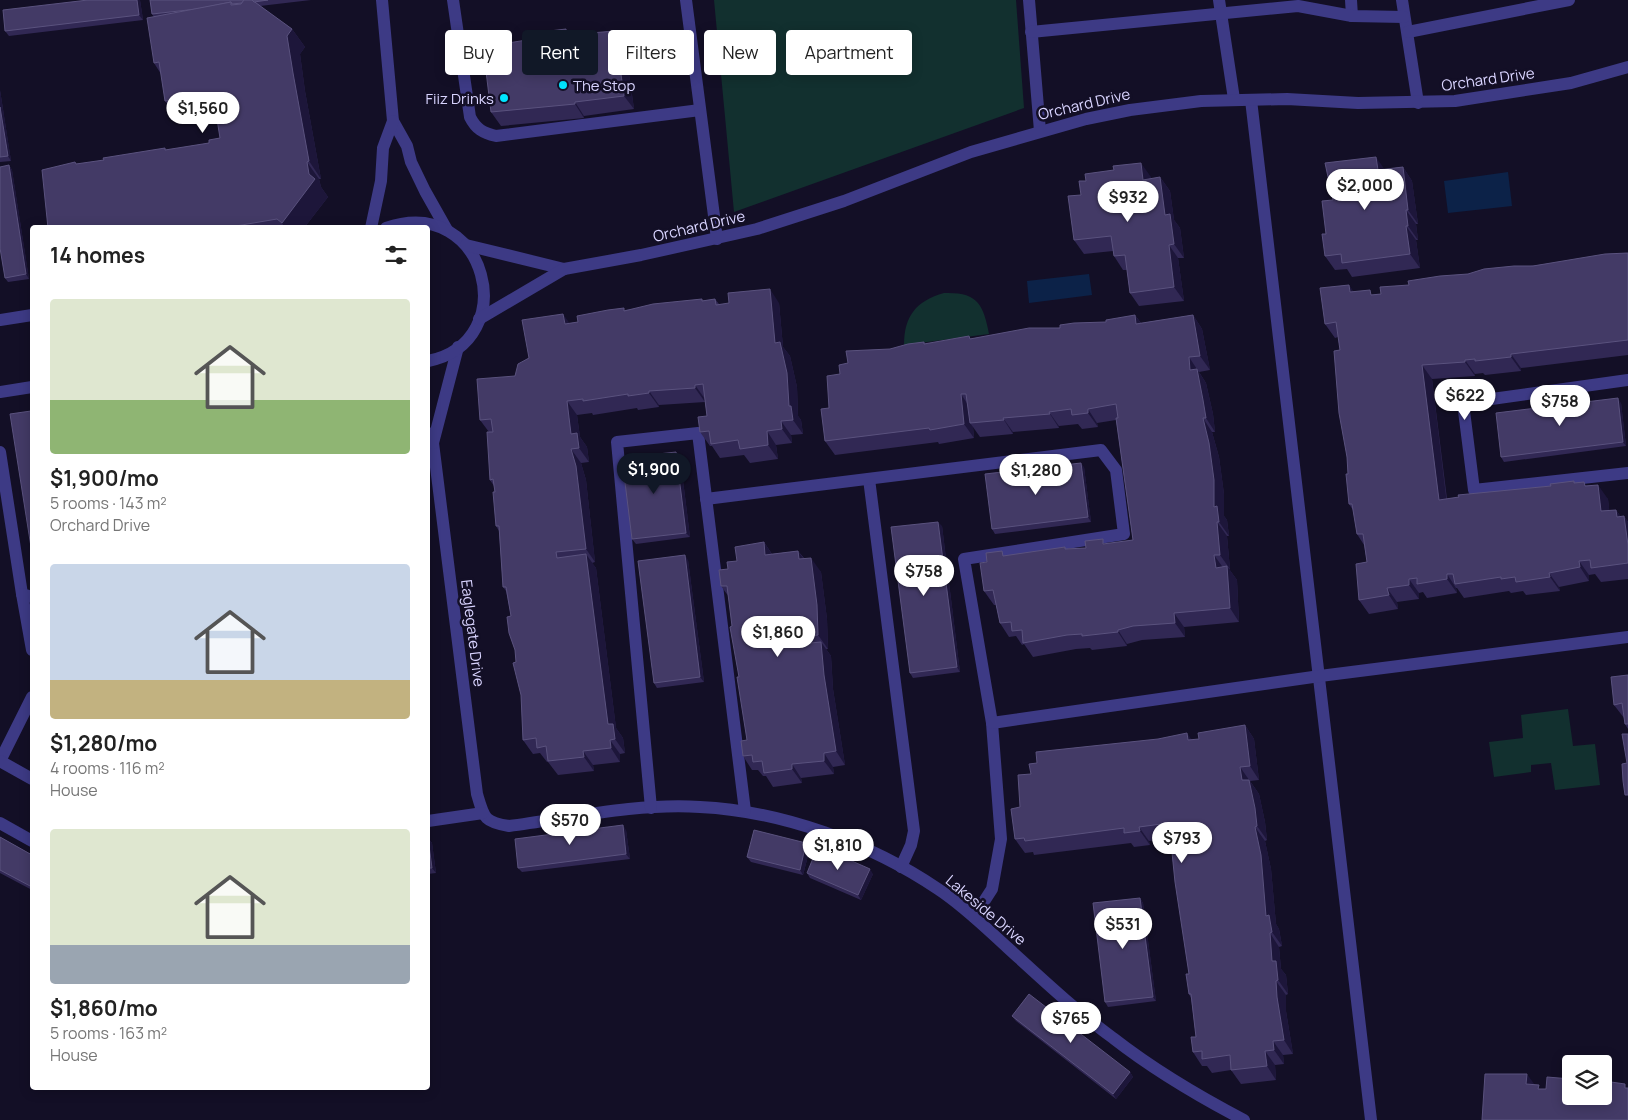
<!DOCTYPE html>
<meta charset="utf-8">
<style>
body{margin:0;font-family:Manrope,sans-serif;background:#f6f6f6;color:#222;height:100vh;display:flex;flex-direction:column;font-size:19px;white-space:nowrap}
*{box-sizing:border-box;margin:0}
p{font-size:16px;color:#767676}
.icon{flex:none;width:28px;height:28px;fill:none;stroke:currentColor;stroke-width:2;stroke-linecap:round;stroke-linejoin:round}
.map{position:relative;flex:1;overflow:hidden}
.details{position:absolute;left:30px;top:225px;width:400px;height:865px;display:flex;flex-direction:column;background:#fff;border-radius:5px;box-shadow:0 2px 12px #0003}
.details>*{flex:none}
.hud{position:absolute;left:445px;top:30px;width:475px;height:45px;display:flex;gap:10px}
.tools{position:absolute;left:1562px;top:1055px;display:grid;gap:10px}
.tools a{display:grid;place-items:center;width:50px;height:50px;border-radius:5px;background:#fff;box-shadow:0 2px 12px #0003;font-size:25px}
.price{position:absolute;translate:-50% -42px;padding:0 11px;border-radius:18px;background:#fff;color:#222;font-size:16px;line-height:32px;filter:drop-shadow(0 1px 2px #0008)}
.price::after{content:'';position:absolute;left:50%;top:30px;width:15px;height:11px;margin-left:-8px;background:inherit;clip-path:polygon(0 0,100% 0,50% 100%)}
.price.active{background:#111827;color:#fff}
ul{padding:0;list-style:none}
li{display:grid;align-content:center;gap:10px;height:265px;padding:0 20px}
li span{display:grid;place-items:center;height:155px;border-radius:5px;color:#555}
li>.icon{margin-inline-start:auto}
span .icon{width:90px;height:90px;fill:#fffc;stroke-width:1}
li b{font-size:21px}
h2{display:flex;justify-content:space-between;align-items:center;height:60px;padding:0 20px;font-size:21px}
.chip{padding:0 18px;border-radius:5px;background:#fff;box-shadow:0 2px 12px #0003;font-size:18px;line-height:45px}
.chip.active{background:#111827;color:#fff}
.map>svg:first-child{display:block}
</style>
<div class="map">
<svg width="1628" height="1120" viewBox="0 0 1628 1120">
<rect width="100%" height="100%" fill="#130f26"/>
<g fill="#12302f">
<polygon points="714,0 1016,0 1024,108 734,212"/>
<path d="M944,293C978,292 983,304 989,334L904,345C904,316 916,301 944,293Z"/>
<polygon points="1568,709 1573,746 1595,744 1600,785 1555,790 1551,763 1531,765 1531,772 1494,777 1489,742 1523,738 1521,715"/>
</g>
<g fill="#0c2248">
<polygon points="1508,172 1512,206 1448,213 1444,181"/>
<polygon points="1089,274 1092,295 1029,303 1027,281"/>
</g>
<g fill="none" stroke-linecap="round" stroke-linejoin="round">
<g stroke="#3d3a85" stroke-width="12">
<path d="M453,0L470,117C476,129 483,133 496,136L700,110"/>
<polyline points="686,0 717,239"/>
<polyline points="1029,0 1040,131"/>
<polyline points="1219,0 1234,99"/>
<polyline points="1351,0 1352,16"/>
<polyline points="1402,0 1418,103"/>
<polyline points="1031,32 1298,6 1352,16 1404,17"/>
<polyline points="1408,32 1569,0"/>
<polyline points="1251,100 1371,1120"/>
<polyline points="1628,380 1463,403 1474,490 1628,473"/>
<path d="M428,433L433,443L477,794C484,818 484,822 509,826C571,818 636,803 700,807C782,811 870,843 938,889C964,906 986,928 1008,948C1042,979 1076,1011 1113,1038C1154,1070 1198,1096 1244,1120"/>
<polyline points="433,443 458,347"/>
<polyline points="0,452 22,594 32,597"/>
<polyline points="869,479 914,831 911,845 901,867"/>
<polyline points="706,499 1101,450 1116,470 1124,534 964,559 992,723 1001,839 992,889 974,917"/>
<polyline points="22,594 32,650"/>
<polyline points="992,723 1320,676 1628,637"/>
<polyline points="0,761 32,697"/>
<polyline points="0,761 32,779"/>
<polyline points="651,808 617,442 698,433 745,811"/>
<polyline points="428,821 483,813"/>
<polyline points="0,823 32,841"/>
</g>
<g stroke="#3d3a85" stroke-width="12">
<polyline points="382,0 393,121 407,146 411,162 425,191 447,230"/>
<polyline points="371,228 381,181 383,148 393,121"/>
<path d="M386,228C487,193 524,342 428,361"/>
<polyline points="466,245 564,269"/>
<polyline points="479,319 564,269 641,255 757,229 844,201 971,152 1086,119 1130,110 1201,101 1287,99 1358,103 1455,101 1571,83 1628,67"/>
<polyline points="0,320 32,315"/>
<polyline points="0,392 32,387"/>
</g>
</g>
<g fill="#312854">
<polygon points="88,0 140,0 143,20 9,36 5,31"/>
<polygon points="150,0 311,0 260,6 292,29 305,47 300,54 305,91 321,179 319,179 321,187 328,197 304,228 48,228 76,164 104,160 165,148 166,150 209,143 220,138 218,124 204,115 178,119 165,101 161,74 154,63 154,17 152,14"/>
<polygon points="566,29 570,35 615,31 625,45 634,109 584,116 584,118 501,126 491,112 533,39"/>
<polygon points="0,90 11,161 0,162"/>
<polygon points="9,165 12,170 29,279 8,282 5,278"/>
<polygon points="1403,167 1412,181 1418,224 1416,224 1418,240 1416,240 1420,268 1352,277 1347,269 1335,270 1325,256 1326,234 1333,200 1385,169"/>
<polygon points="1151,177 1151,179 1160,177 1170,191 1174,220 1180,228 1184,258 1178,258 1184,301 1139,306 1130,293 1127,270 1123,270 1114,256 1113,251 1084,254 1074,240 1081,195"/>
<polygon points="1628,253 1628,355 1521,368 1521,371 1485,375 1483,373 1475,374 1475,376 1432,379 1447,499 1575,483 1587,486 1608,499 1609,510 1616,510 1621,517 1624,516 1628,522 1628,579 1601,582 1595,574 1589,575 1589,581 1559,587 1560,591 1526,595 1523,591 1511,593 1509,591 1464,598 1457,588 1456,588 1457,593 1427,598 1423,592 1419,593 1419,599 1397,602 1398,609 1369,614 1359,600 1367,562 1364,545 1357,534 1353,510 1349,504 1348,474 1340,350 1338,337 1335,338 1325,324 1354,292 1374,295 1381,294 1409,285 1468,274"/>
<polygon points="715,299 719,304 779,303 783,347 790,356 797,387 798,416 801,420 803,434 791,435 792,443 776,445 778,459 750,463 744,455 720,458 712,446 710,446 700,432 707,416 705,402 659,405 659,407 638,410 637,408 593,415 592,413 577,415 580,437 587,447 589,462 581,463 586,480 595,562 592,563 596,568 616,728 623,738 625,753 620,754 620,762 593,765 594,771 558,775 548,762 547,762 540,753 533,754 523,740 521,695 511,616 506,591 503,587 499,531 496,526 494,486 490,480 489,432 480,420 529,358 570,323 578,322 625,310"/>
<polygon points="1135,315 1141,323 1193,315 1202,329 1210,370 1199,372 1206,383 1213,414 1215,432 1212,432 1219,457 1224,494 1224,516 1227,520 1229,536 1227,536 1230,569 1229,569 1237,580 1239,622 1184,627 1185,637 1142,640 1127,644 1127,646 1092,650 1090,648 1076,649 1033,657 1024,644 1022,645 1016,636 1009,637 1000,623 996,605 994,605 984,591 987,562 1006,556 1066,549 1086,548 1106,544 1133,540 1116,420 1097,423 1098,427 1082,429 1078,424 1059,426 1059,428 1013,432 1013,434 980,437 973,427 974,438 939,444 938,442 835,455 825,441 829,408 840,374 848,363 890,349 924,342 925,344 1106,322"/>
<polygon points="1621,403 1626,446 1504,462 1501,457"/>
<polygon points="676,452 680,456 690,537 636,544 632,539"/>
<polygon points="1084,467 1091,522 995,534 992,529"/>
<polygon points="942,526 960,672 913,678 910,673"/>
<polygon points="764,542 772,554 798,551 804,558 821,572 827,619 828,649 826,649 831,656 833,689 845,765 833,767 834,774 801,778 802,783 773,787 766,776 763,776 758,770 752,770 743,756 747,740 739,677 729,597 721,586 728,569"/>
<polygon points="688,560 704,682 657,688 654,683"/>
<polygon points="1628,675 1628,729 1625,724 1624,718 1614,705"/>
<polygon points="1245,725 1254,739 1259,780 1250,781 1259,794 1265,822 1267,840 1265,841 1271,869 1276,924 1279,929 1282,946 1279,947 1281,969 1286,975 1288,994 1286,995 1286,1011 1293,1054 1283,1055 1284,1064 1275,1065 1276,1080 1241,1084 1231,1070 1212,1073 1207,1066 1202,1066 1193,1052 1196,1037 1191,998 1189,994 1189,974 1171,838 1149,841 1150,845 1134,847 1131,843 1034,855 1033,852 1025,853 1015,839 1020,807 1031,774 1199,739"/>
<polygon points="626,830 630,859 522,872 518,868"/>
<polygon points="0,837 32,855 32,890 0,873"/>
<polygon points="428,838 432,843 436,873 428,874"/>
<polygon points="810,848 803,875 751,862 747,857"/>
<polygon points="807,873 873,874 861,900 810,878"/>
<polygon points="1140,898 1143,903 1156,1001 1108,1007 1105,1002"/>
<polygon points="1012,1016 1130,1072 1133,1077 1116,1099 1016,1021"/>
</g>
<g fill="#1d163a">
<polygon points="137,0 140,0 143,20 139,15"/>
<polygon points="292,29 305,47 300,54 305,91 321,179 309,161 293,73 287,36"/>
<polygon points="615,31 625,45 634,109 624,96"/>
<polygon points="0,90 11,161 8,156 0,107"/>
<polygon points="575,102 584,116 584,118 575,104"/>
<polygon points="1376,157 1385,170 1378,170"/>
<polygon points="307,162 319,179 321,187 328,197 304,228 285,228 282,223 309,174"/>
<polygon points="1141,163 1151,177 1153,193 1143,180"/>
<polygon points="9,165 12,170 29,279 26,274"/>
<polygon points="1403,167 1412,181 1418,224 1408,210"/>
<polygon points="1160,177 1170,191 1174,220 1180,228 1184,258 1174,244 1165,215"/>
<polygon points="1406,210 1416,224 1418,240 1408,226"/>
<polygon points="1406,226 1416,240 1420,268 1410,254"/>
<polygon points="1169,245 1178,258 1184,301 1174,287"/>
<polygon points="1349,285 1359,299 1350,292"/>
<polygon points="770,289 779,303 783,347 790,356 797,387 798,416 801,420 803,434 793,420 789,406 775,343"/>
<polygon points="563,314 573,328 565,324"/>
<polygon points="1135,315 1145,329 1136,324"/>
<polygon points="1193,315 1202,329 1210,370 1200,356"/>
<polygon points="1511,354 1521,368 1521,371 1511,357"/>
<polygon points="1189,357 1206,383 1213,414 1215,432 1206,418 1190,370"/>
<polygon points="1465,360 1475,374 1475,376 1465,362"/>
<polygon points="1422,365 1432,379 1448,513 1439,500"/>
<polygon points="695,385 705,399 705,402 695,388"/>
<polygon points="649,391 659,405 659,407 649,393"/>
<polygon points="961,394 970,408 970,423 973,427 974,438 964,424"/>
<polygon points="1618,398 1621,403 1626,446 1623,442"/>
<polygon points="567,401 577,415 580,437 587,447 589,462 579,448 571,434"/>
<polygon points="1088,409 1097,423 1098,427 1088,413"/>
<polygon points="1049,412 1059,426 1059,428 1050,414"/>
<polygon points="1003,418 1013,432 1013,434 1004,420"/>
<polygon points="1203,418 1212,432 1219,457 1224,494 1224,516 1227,520 1229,536 1219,522 1214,507"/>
<polygon points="781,421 791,435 792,443 782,429"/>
<polygon points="767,431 776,445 778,459 768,445"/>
<polygon points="571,449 581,463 586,480 595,562 586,549"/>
<polygon points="676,452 680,456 690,537 686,533"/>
<polygon points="1081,463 1084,467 1091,522 1088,517"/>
<polygon points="1598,485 1608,499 1611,525 1601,511"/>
<polygon points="1616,510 1625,522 1624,516 1628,522 1628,545 1617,517"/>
<polygon points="938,522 942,526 960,672 957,667"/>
<polygon points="1217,522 1227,536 1230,569 1220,555"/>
<polygon points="764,542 773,556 765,555"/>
<polygon points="798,551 808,565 799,559"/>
<polygon points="586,554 596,568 616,728 623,738 625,753 615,739 608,724"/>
<polygon points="685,555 688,560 704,682 700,677"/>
<polygon points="1214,555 1224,569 1216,568"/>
<polygon points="811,558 821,572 827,619 828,649 818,635"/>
<polygon points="1579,561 1589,575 1589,581 1580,567"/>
<polygon points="1227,566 1237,580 1239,622 1230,608"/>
<polygon points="1549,573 1559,587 1560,591 1550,577"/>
<polygon points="1447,574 1456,588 1457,593 1447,579"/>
<polygon points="1409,579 1419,593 1419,599 1409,585"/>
<polygon points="1387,588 1397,602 1398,609 1389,595"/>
<polygon points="1174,613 1184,627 1185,637 1175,623"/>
<polygon points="1118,630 1127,644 1127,646 1118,632"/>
<polygon points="809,636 818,650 810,643"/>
<polygon points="821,642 831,656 833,689 845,765 836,751 824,675"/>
<polygon points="1245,725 1254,739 1259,780 1250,766"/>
<polygon points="1187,733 1197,747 1188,740"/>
<polygon points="610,740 620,754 620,762 611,748"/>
<polygon points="583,751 593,765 594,771 584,757"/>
<polygon points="824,753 833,767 834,774 824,761"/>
<polygon points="792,764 801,778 802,783 792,769"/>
<polygon points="1240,767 1259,794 1265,822 1267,840 1257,826 1242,780"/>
<polygon points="623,825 626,830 630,859 626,854"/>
<polygon points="1139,827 1149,841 1150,845 1140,831"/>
<polygon points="1255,827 1265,841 1271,869 1276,924 1279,929 1282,946 1272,932 1266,916"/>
<polygon points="428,838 432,843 436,873 432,868"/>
<polygon points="806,843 810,848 803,875 800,870"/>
<polygon points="870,869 873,874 861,900 858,895"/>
<polygon points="1140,898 1143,903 1156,1001 1153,997"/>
<polygon points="1270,933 1279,947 1281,969 1286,975 1288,994 1278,980 1272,961"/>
<polygon points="1276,981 1286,995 1286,1011 1293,1054 1284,1040 1277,997"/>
<polygon points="1273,1041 1283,1055 1284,1064 1274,1050"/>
<polygon points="1265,1051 1275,1065 1276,1080 1267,1066"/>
<polygon points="1130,1072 1133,1077 1116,1099 1113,1094"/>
<polygon points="1527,1074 1537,1088 1526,1084"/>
</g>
<g fill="#433a66" stroke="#5a527e">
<polygon points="88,0 137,0 139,15 5,31 3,10"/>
<polygon points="150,0 244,0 242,3 232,4 231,2 197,9 152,14"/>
<polygon points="244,0 252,0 292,29 287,36 293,73 309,161 307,162 309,174 315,179 282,223 277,219 224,228 48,228 42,170 75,162 76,164 104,160 103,158 165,148 165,150 209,143 209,140 220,138 216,113 192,97 165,101 159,62 154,63 147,18 231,2 231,5 241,4"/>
<polygon points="252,0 268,0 254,2"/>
<polygon points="566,29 566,35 615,31 624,96 575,102 575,104 491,112 483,47 533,39 533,33"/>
<polygon points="0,107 8,156 0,157"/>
<polygon points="1376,157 1378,170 1403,167 1408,210 1406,210 1408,226 1406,226 1410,254 1342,263 1341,254 1325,256 1322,234 1326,234 1322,201 1333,200 1325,163"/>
<polygon points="1141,163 1143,180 1160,177 1165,215 1170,214 1174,244 1169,245 1174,287 1130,293 1125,255 1114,256 1111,236 1074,240 1068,196 1081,195 1079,181 1086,181 1085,174 1114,170 1113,166"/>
<polygon points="9,165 26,274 5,278 0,248 0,167"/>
<polygon points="1628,253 1628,340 1511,354 1511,357 1475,361 1475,359 1465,360 1465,362 1422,365 1439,500 1459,497 1458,495 1551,486 1550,484 1574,481 1574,483 1584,482 1585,486 1598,485 1601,511 1616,510 1617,517 1624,516 1628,545 1628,563 1591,568 1590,560 1579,561 1580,567 1549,573 1550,577 1516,582 1515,577 1501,579 1501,577 1455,584 1453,574 1447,574 1447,579 1417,584 1417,578 1409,579 1409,585 1387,588 1389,595 1359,600 1356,564 1367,562 1363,534 1357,534 1352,504 1349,504 1346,474 1348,474 1347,457 1339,413 1334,351 1340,350 1336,322 1325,324 1320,288 1349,285 1350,292 1370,290 1371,295 1381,294 1380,287 1409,285 1408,281 1440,276 1468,274 1484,269 1514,266 1533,266 1605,254"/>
<polygon points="770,289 775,343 780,342 787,373 789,406 791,406 793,420 781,421 782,429 767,431 768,445 740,449 738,440 711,444 709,431 700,432 698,417 707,416 703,384 695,385 695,388 649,391 649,393 628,396 628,394 583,401 583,399 567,401 571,434 577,433 579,448 571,449 576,466 586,549 556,552 557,558 586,554 608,724 613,724 615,739 610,740 611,748 583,751 584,757 548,761 546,746 537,748 536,738 523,740 521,695 513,663 516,662 515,650 509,633 507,617 511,616 506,587 503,587 499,526 496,526 493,492 495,492 493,479 490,480 487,432 493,432 491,419 480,420 477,379 515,376 518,364 529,358 522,320 563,314 565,324 578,322 577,316 608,310 624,308 624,311 653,304 702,299 702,301 715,299 716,305 729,303 728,293"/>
<polygon points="1135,315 1136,324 1193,315 1200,356 1189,357 1190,370 1197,369 1203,400 1206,418 1203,418 1209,443 1214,480 1214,507 1217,506 1219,522 1217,522 1220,555 1214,555 1216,568 1227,566 1230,608 1174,613 1175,623 1133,626 1118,630 1118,632 1082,636 1082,634 1067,635 1023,643 1022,630 1012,631 1011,622 1000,623 993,590 984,591 980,563 987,562 986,553 1002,551 1003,556 1065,547 1065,549 1086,548 1085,541 1103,539 1103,544 1133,540 1116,418 1118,418 1116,404 1088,409 1088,413 1072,415 1071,409 1049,412 1050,414 1003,418 1004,420 970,423 966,394 961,394 964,424 930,430 929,428 825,441 821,409 829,408 827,376 840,374 839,365 848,363 846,351 890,349 908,344 924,342 924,344 969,336 970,339 1029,328 1060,328 1060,325 1074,323 1106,322 1106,320"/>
<polygon points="1618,398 1623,442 1501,457 1496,413"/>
<polygon points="31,411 32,422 32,547 31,547 10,414"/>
<polygon points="676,452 686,533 632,539 622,458"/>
<polygon points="1081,463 1088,517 992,529 985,474"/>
<polygon points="938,522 957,667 910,673 891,527"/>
<polygon points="764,542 765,555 798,551 799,559 811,558 817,605 818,635 809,636 810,643 821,642 824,675 836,751 824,753 824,761 792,764 792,769 764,773 762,761 753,762 752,755 743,756 741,741 747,740 737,677 739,677 730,627 732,626 727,586 721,586 719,570 728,569 727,562 737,561 735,547"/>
<polygon points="685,555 700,677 654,683 638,561"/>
<polygon points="1628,675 1628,724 1625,724 1622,703 1614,705 1611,677"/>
<polygon points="1245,725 1250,766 1240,767 1242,780 1249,780 1255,808 1257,826 1255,827 1261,855 1266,916 1269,915 1272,932 1270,933 1272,961 1276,961 1278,980 1276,981 1277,997 1284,1040 1273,1041 1274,1050 1265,1051 1267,1066 1231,1070 1230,1055 1202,1059 1202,1051 1193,1052 1191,1037 1196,1037 1191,994 1189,994 1186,974 1189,974 1175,882 1169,823 1139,827 1140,831 1124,833 1124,828 1025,841 1024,838 1015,839 1011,809 1020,807 1018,775 1031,774 1029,764 1037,763 1036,752 1158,739 1187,733 1188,740 1199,739 1198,733"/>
<polygon points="1622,734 1628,734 1628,795 1625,795 1623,781 1622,764 1627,763"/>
<polygon points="623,825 626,854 518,868 515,839"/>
<polygon points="754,830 806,843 800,870 747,857"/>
<polygon points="0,837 32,855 32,887 0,870"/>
<polygon points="428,838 432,868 428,868"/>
<polygon points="818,846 870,869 858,895 807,873"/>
<polygon points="1140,898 1153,997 1105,1002 1093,903"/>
<polygon points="1029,994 1130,1072 1113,1094 1012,1016"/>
<polygon points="1485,1074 1527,1074 1526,1084 1539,1085 1538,1089 1546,1089 1547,1077 1571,1079 1571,1096 1604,1096 1604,1081 1625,1084 1625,1088 1628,1088 1628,1120 1482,1120"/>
</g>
<g fill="#00e5ff" stroke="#130f26" stroke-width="2">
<circle cx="563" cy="85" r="5"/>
<circle cx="504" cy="98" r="5"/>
</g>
<g text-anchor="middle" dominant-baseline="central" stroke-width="5" stroke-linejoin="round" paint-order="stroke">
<g font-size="15" fill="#d9d4ff" stroke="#130f26">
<text transform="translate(1488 79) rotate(-8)">Orchard Drive</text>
<text transform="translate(1084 104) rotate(-13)">Orchard Drive</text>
<text transform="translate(699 226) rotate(-13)">Orchard Drive</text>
<text transform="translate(473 633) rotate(83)">Eaglegate Drive</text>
<text transform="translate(986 910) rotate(40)">Lakeside Drive</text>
</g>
<g font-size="15" fill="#d9d4ff" stroke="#130f26" text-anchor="start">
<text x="573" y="85">The Stop</text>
<text x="494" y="98" text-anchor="end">Fiiz Drinks</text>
</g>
</g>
</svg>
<div class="tools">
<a><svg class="icon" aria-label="layers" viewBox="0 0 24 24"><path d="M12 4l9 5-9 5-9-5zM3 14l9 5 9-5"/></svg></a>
</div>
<b class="price" style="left:203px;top:134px">$1,560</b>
<b class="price" style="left:1365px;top:211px">$2,000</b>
<b class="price" style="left:1128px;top:223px">$932</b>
<b class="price" style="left:1465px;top:421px">$622</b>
<b class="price" style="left:1560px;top:427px">$758</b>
<b class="price active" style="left:654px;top:495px">$1,900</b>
<b class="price" style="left:1036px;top:496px">$1,280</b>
<b class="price" style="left:924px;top:597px">$758</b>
<b class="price" style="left:778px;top:658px">$1,860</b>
<b class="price" style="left:570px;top:846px">$570</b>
<b class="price" style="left:1182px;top:864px">$793</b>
<b class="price" style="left:838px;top:871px">$1,810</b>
<b class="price" style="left:1123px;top:950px">$531</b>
<b class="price" style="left:1071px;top:1044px">$765</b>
<div class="hud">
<a class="chip">Buy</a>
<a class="chip active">Rent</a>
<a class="chip">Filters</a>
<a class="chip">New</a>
<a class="chip">Apartment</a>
</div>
<section class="details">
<h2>14 homes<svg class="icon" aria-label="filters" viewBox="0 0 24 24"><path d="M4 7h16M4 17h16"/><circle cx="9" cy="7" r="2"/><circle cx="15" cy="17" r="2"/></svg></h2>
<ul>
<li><span style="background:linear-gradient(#dfe7d0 65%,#8fb573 0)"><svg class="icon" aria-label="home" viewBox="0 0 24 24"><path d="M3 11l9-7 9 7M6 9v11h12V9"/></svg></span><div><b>$1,900/mo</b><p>5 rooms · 143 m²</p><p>Orchard Drive</p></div></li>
<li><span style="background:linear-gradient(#c9d6e8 75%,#c2b280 0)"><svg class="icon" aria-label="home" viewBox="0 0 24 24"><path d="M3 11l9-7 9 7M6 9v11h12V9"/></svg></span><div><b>$1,280/mo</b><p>4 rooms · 116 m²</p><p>House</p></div></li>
<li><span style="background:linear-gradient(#dfe7d0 75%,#9aa5b1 0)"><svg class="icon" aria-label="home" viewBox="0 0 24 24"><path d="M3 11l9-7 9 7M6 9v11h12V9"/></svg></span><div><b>$1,860/mo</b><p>5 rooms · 163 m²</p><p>House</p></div></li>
</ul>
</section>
</div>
